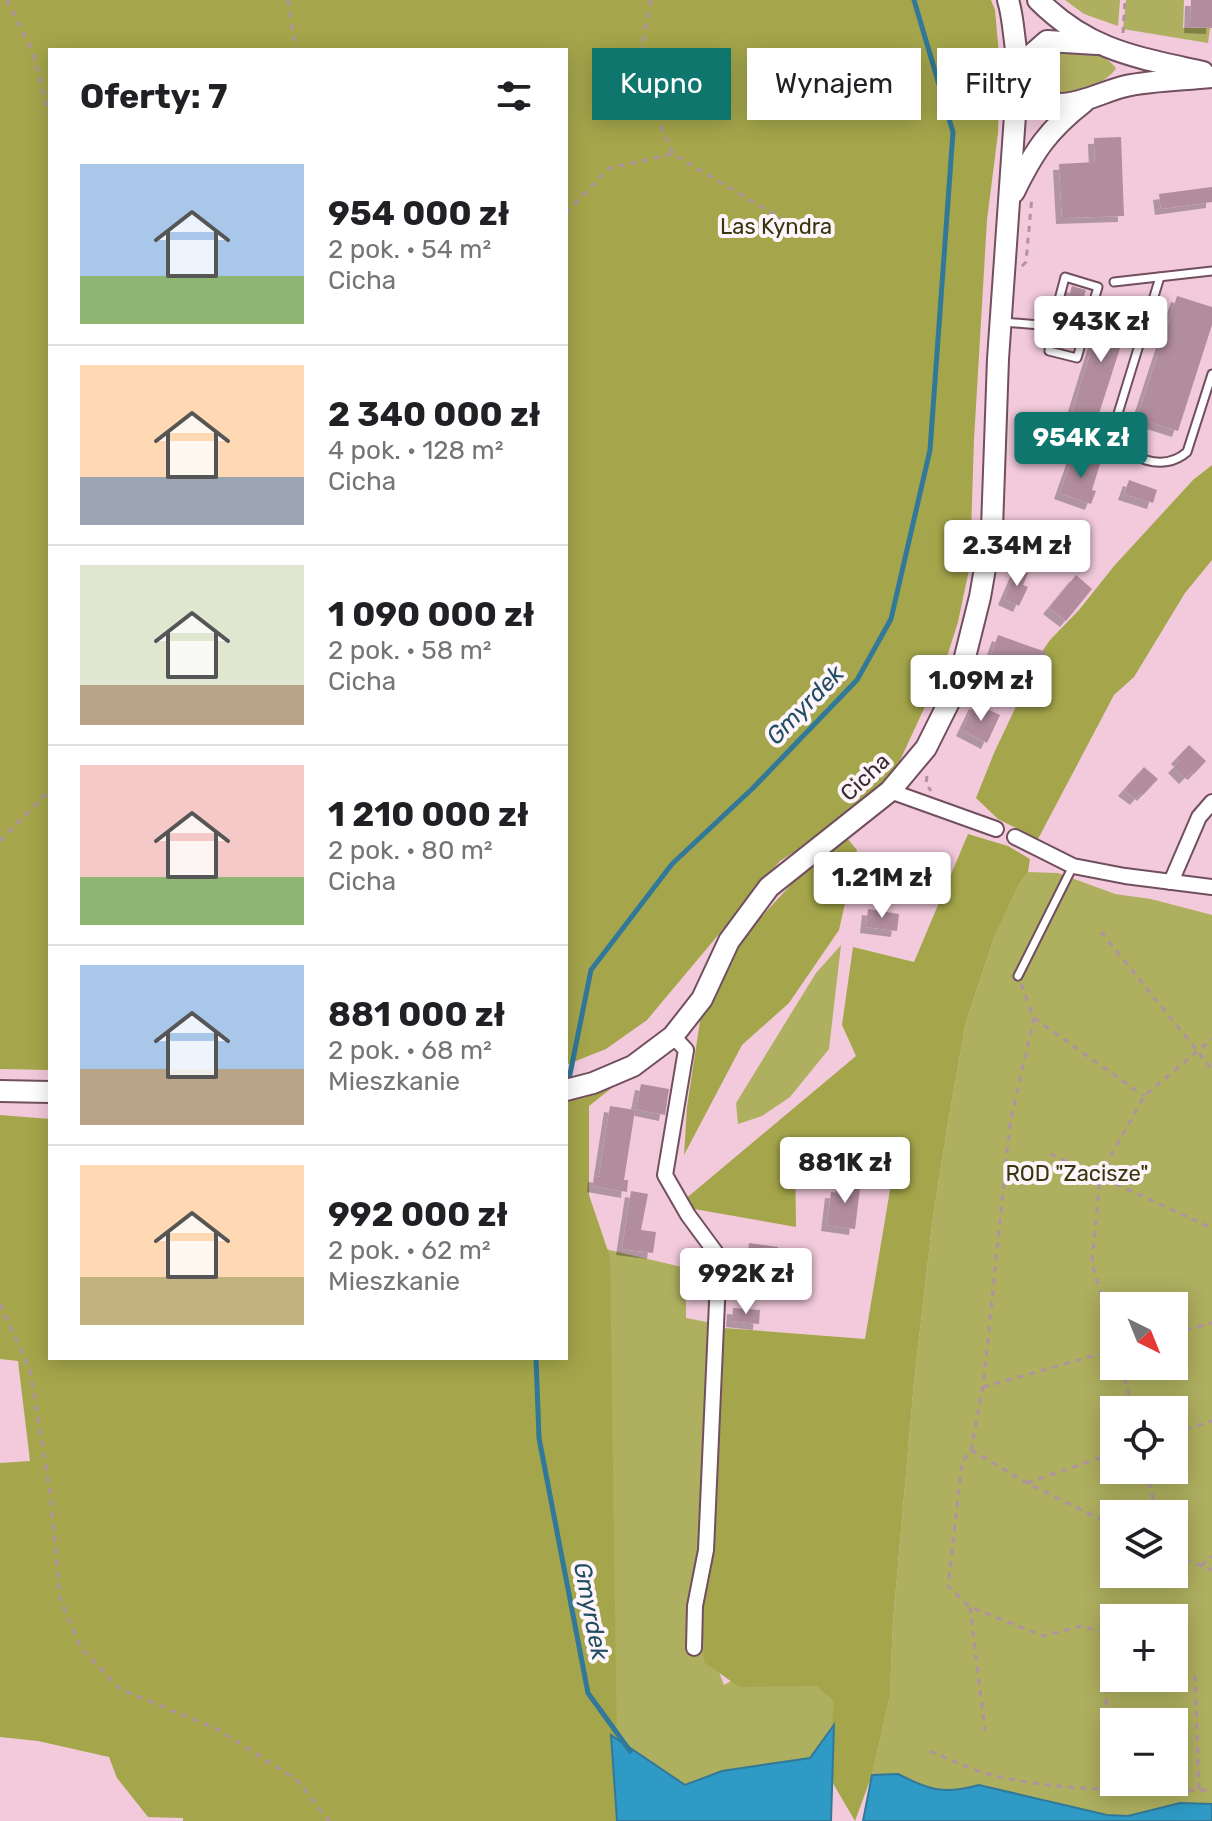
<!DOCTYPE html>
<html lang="pl">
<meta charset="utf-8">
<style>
body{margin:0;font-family:Rubik,sans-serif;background:#f6f6f6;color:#202124;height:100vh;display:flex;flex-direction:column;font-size:30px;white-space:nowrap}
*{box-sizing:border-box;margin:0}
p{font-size:26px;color:#757577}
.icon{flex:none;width:44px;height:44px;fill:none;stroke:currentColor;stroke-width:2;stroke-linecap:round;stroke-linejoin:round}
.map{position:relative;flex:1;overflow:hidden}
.side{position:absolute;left:48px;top:48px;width:520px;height:1312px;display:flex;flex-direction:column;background:#fff;border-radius:0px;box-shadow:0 4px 20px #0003}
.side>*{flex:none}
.banner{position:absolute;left:592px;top:48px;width:500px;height:72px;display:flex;gap:16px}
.needle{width:52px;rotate:137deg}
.fabs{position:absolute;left:1100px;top:1292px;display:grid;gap:16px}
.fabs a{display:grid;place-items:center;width:88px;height:88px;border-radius:0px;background:#fff;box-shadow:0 4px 20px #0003;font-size:40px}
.price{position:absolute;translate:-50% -68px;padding:0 18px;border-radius:8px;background:#fff;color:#222;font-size:26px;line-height:52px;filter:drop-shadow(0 2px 4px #0008)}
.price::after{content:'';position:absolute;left:50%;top:48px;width:24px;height:18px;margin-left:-12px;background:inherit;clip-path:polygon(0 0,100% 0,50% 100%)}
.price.current{background:#0f766e;color:#fff}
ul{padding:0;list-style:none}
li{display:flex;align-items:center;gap:24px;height:200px;padding:0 32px}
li+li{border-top:2px solid #e0e0e0}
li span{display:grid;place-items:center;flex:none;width:224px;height:160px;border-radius:0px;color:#555}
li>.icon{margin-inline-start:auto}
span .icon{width:96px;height:96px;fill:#fffc;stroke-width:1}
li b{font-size:34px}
h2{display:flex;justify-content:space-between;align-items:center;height:96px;padding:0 32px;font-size:34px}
.tag{padding:0 28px;border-radius:0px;background:#fff;box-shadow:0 4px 20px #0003;font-size:28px;line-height:72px}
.tag.current{background:#0f766e;color:#fff}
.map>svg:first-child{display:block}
</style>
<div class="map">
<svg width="1212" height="1821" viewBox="0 0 1212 1821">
<defs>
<filter id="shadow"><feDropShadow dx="-6" dy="6" stdDeviation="0" flood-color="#0004"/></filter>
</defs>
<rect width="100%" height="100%" fill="#f2cadc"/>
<g fill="#aeaf5f" fill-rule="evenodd">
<polygon points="1065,0 1120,0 1118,26 1084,14"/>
<polygon points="1126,0 1184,0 1183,28 1210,28 1208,43 1123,29"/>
<path d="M1044,50C1068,51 1099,46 1116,68C1109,82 1068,100 1053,96C1042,93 1030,76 1032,65C1034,59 1039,55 1044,50Z"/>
<path d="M1028,872L1058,873L1115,894L1151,899L1212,915V1804L1180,1803L1128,1816L1107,1815L979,1785L958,1791H938L898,1774L872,1775L890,1696L893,1622L914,1382L933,1217L949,1116L966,1022L994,938L1019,885ZM1114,1306H1174V1366H1114ZM1114,1410H1174V1470H1114ZM1114,1514H1174V1574H1114ZM1114,1618H1174V1678H1114ZM1114,1722H1174V1782H1114Z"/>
<polygon points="841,945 829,1049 790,1097 762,1116 738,1124 736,1103 816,973"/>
<path d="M601,1248L686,1268V1318L712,1323L700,1547L686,1638L709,1647L724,1685L761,1664L834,1672C842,1711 836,1725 819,1760L689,1798L603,1730Z"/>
</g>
<g fill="#a5a64b">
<polygon points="0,0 991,0 995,10 1000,66 998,133 987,220 974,440 970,565 958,622 945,663 891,780 836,826 780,861 647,1020 606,1049 566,1065 566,50 50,50 50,1070 0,1069"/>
<polygon points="1212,465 1212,560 1185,593 1134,677 1114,695 1038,839 998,819 976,798 994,753 1041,653 1050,640 1079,610 1114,566 1193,480"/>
<polygon points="968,834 1008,846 1030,859 1028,872 1019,885 994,938 966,1022 949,1116 933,1217 914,1382 893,1622 890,1696 872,1775 855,1821 827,1773 834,1701 817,1686 739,1687 704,1662 702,1616 711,1545 724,1328 865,1339 894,1166 863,1151 795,1149 796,1227 677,1206 856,1056 842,1025 853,947 914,962"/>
<polygon points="846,837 857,850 839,930 789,1003 742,1045 684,1155 687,1107 700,1021 739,941 799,876"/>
<polygon points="633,1071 589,1106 589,1195 610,1257 618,1821 183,1821 183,1818 148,1817 117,1778 109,1757 38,1741 0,1737 0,1463 30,1461 18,1361 0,1359 0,1115 50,1119 50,1358 566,1358 566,1095"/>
</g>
<g fill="#2e9ac5" stroke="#327899" stroke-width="2">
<polygon points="834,1725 831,1821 617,1821 611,1735 685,1785 722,1771 810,1758"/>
<path d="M898,1774C929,1790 944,1795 979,1785L1107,1815L1128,1816L1180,1803L1212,1804V1821H863L872,1775Z"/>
</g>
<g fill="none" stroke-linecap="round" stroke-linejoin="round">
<g stroke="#327899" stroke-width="5">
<polyline points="568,1084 591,970 672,864 753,788 857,680 891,619 930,450 953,132 914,0"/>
<polyline points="536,1358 539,1438 588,1693 630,1751"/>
</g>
</g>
<g fill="#b28d9e" filter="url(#shadow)">
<polygon points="1191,0 1212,0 1212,28 1190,27"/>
<polygon points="1121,137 1124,216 1062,218 1059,164 1095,162 1094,138"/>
<polygon points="1212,187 1212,202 1161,209 1159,194"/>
<polygon points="1072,286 1086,290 1070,343 1057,339"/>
<polygon points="1177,296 1212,307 1212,325 1178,431 1137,418"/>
<polygon points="1105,306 1131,314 1096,423 1071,415"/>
<polygon points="1073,456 1100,464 1092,490 1096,491 1091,504 1060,493"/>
<polygon points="1129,480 1157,490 1153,503 1124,494"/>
<polygon points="1017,569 1028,573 1023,585 1028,587 1019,606 1004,599"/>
<polygon points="1076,575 1092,589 1066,621 1049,608"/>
<polygon points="998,635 1046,652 1039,674 1017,666 1012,681 985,672"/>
<polygon points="975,703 1000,715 987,743 962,730"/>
<polygon points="1189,745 1206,761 1194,774 1191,772 1185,778 1174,767 1180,761 1177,758"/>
<polygon points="1144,767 1158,779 1143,795 1141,793 1136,799 1124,790"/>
<polygon points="868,909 899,914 897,931 866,927"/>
<polygon points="641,1084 669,1089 665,1115 636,1109"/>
<polygon points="610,1106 635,1110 624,1180 628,1180 627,1192 593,1186 594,1176 602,1177 599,1176"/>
<polygon points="843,1178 861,1180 855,1229 827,1225 831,1192 841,1193"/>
<polygon points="631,1191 648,1194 641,1230 656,1232 653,1253 622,1249"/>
<polygon points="749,1243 778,1247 773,1284 744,1281"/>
<polygon points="733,1308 760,1310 759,1324 732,1321"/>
</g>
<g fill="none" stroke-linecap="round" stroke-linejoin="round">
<defs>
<g id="lane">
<polyline points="1114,282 1212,271"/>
<polyline points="1003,322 1052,326 1065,277 1098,287 1077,358 1049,351 1052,326"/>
<polyline points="1068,433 1112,433 1160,277"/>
<path d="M1112,433C1127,459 1163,473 1187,452L1212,374"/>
<polyline points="1018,976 1073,866"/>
</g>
<g id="street">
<polyline points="890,791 996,829"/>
<polyline points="1015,837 1073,866 1125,876 1212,887"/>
<polyline points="1171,882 1199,817 1212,802"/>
<polyline points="673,1036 686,1050 665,1175 688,1215 719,1257 706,1550 695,1606 694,1648"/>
</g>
<g id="secondary">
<path d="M1008,0C1016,25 1013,62 1026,84C1051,124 1094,93 1126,86C1154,80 1184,80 1212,77"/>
<path d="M1038,0C1089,51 1136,57 1203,72"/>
<path d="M1014,192C1034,151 1048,130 1084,102"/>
<polyline points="566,1090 593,1083 633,1066 673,1036 702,999 729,941 769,887 890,791 926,748 948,704 960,677 980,597 992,528 998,359 1016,101 1023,62 1047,41 1097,44"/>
<polyline points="0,1091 50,1092"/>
</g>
</defs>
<use href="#lane" stroke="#714f5f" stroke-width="11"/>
<use href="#street" stroke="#714f5f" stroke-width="18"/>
<use href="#secondary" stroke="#714f5f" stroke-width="24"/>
<g stroke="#b192a0" stroke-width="3" stroke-dasharray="6 6" stroke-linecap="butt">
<polyline points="7,0 32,50 50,118"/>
<polyline points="288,0 296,50"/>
<polyline points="651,0 637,70 673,154"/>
<polyline points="1123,33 1125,0"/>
<polyline points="566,213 609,168 673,154 810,236"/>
<polyline points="1022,266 1026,262 1032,196"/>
<polyline points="927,776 926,784 931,791"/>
<polyline points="0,841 50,790"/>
<polyline points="1101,932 1212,1069"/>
<polyline points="1021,984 1034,1018 1010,1124 983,1387 971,1450 962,1462 948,1586 970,1607 1043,1636 1081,1626 1114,1635"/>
<polyline points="1034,1018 1144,1096"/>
<polyline points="1050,1154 1212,1228"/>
<polyline points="0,1304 30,1370 51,1498 60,1599 81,1648 120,1689 217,1729 297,1780 329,1821"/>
<polyline points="1174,1333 1212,1323"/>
<polyline points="1114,1342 1092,1263 1100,1176 1144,1096 1212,1039"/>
<polyline points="1121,1366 1133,1410"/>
<polyline points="983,1387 1114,1350"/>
<polyline points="1174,1433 1212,1421"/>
<polyline points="971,1450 1027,1483 1114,1526"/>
<polyline points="1147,1470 1156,1514"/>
<polyline points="1027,1483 1114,1453"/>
<polyline points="1174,1555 1212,1570"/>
<polyline points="1201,1566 1212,1556"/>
<polyline points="970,1607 985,1731"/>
<polyline points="1195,1675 1199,1790"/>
<path d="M930,1751C953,1761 976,1772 1000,1777C1070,1792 1141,1791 1212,1790"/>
<polyline points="1103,1789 1108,1637"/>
</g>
<use href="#lane" stroke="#fff" stroke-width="7"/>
<use href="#street" stroke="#fff" stroke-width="14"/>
<use href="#secondary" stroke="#fff" stroke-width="20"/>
</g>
<g text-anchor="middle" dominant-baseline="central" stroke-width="8" stroke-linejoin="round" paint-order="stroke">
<g font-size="22" fill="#36360f" stroke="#fdf5f9">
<text x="776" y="226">Las Kyndra</text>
<text x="1077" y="1173">ROD "Zacisze"</text>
</g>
<g font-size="22" fill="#3a2a31" stroke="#fdf5f9">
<text transform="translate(865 777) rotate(-43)">Cicha</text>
</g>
<g font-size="24" font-style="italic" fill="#224e61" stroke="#fdf5f9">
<text transform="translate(805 705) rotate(-46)">Gmyrdek</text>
<text transform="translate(591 1611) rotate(79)">Gmyrdek</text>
</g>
</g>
</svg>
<div class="fabs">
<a><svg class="needle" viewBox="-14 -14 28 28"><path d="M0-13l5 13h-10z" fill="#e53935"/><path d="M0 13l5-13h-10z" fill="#757577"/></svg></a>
<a><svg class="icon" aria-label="locate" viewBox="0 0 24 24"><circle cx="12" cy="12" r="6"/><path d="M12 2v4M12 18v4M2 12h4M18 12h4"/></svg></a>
<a><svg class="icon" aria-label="layers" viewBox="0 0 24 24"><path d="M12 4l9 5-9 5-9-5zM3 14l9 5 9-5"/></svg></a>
<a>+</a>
<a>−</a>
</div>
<b class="price" style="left:1101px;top:364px">943K zł</b>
<b class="price current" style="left:1081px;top:480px">954K zł</b>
<b class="price" style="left:1017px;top:588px">2.34M zł</b>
<b class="price" style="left:981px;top:723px">1.09M zł</b>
<b class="price" style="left:882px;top:920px">1.21M zł</b>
<b class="price" style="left:845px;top:1205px">881K zł</b>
<b class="price" style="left:746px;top:1316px">992K zł</b>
<div class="banner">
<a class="tag current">Kupno</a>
<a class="tag">Wynajem</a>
<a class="tag">Filtry</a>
</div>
<section class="side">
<h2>Oferty: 7<svg class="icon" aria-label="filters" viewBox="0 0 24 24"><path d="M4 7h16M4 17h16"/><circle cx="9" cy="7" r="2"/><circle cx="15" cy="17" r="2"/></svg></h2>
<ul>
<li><span style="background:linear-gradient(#a9c7e8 70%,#8fb573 0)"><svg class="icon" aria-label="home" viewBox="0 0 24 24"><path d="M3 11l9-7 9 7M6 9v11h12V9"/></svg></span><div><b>954 000 zł</b><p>2 pok. · 54 m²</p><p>Cicha</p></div></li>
<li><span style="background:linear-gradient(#ffd9b3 70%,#9aa5b1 0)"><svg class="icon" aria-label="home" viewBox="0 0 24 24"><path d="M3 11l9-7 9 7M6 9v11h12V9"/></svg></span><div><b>2 340 000 zł</b><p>4 pok. · 128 m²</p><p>Cicha</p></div></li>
<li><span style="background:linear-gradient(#dfe7d0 75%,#b9a48a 0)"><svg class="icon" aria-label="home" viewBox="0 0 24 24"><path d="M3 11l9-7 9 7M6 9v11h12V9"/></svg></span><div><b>1 090 000 zł</b><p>2 pok. · 58 m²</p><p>Cicha</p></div></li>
<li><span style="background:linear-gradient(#f6c9c9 70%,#8fb573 0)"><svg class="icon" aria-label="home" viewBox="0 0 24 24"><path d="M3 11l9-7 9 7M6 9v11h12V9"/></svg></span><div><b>1 210 000 zł</b><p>2 pok. · 80 m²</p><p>Cicha</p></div></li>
<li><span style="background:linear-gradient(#a9c7e8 65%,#b9a48a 0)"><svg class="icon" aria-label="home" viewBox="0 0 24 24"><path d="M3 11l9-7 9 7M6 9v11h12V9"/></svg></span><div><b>881 000 zł</b><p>2 pok. · 68 m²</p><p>Mieszkanie</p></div></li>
<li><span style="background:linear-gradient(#ffd9b3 70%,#c2b280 0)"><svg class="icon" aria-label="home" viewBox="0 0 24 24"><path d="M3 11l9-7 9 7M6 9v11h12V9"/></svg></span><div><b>992 000 zł</b><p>2 pok. · 62 m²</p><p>Mieszkanie</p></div></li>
</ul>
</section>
</div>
